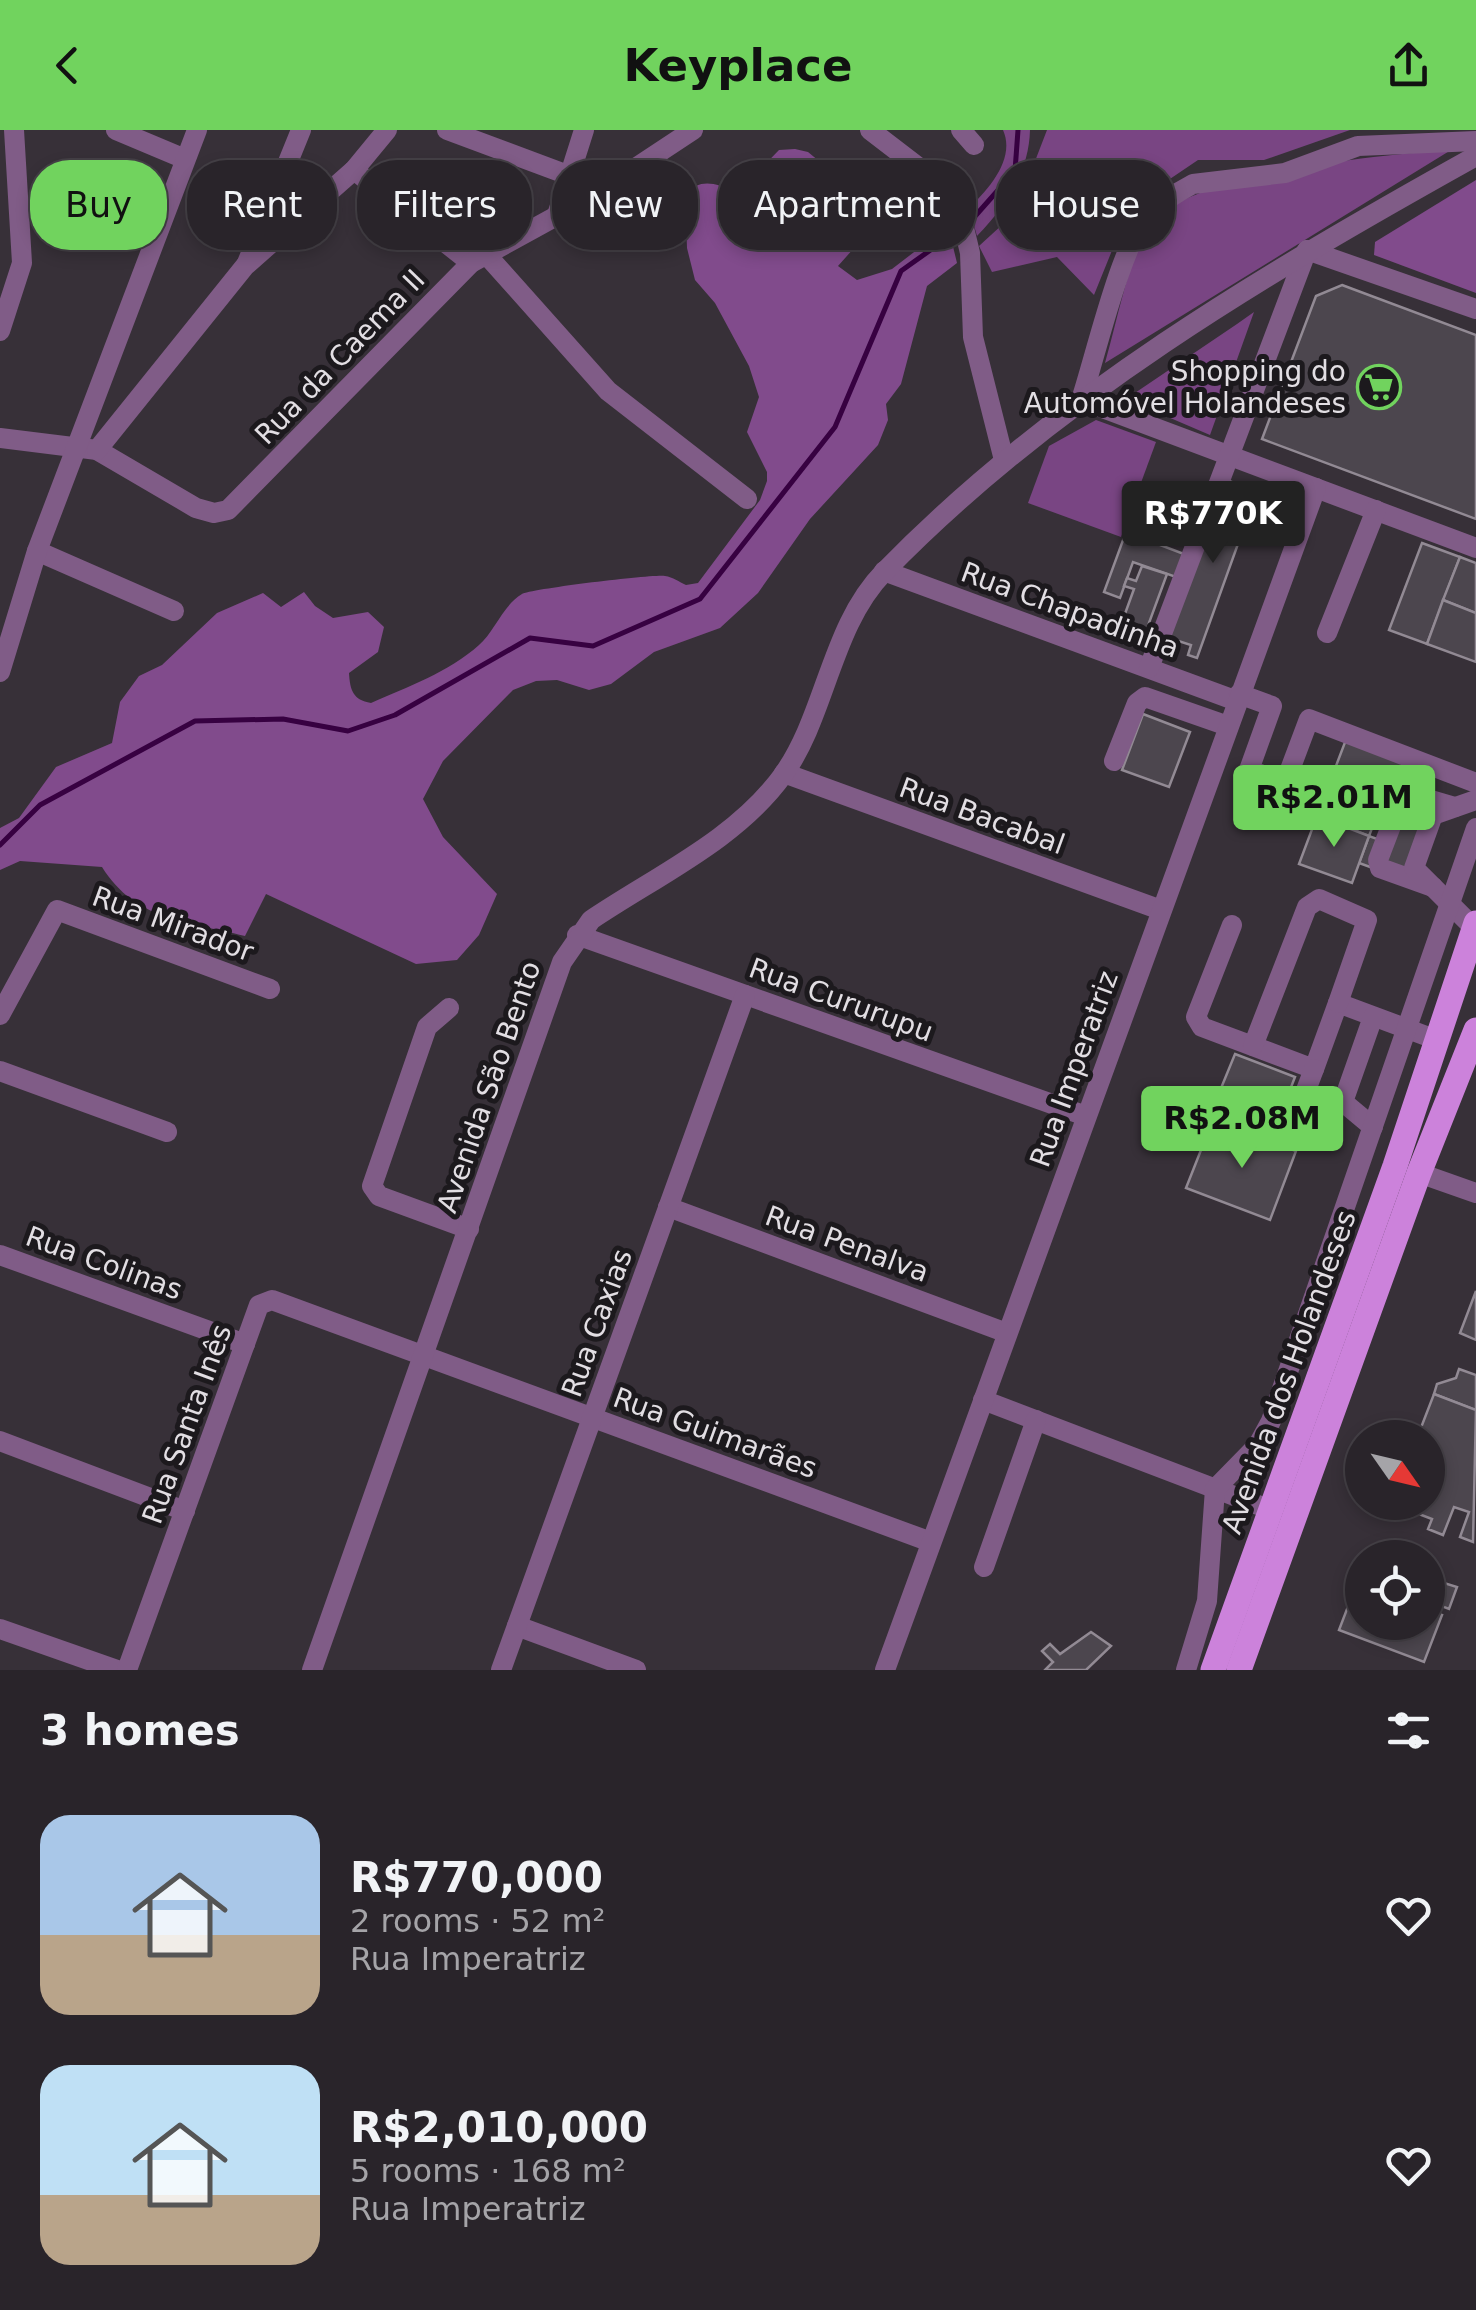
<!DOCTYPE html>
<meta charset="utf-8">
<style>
body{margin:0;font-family:"DejaVu Sans",sans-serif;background:#353036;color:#f1f3f6;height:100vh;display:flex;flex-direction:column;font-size:38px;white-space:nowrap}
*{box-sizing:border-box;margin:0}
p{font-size:32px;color:#a5a4a8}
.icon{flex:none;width:55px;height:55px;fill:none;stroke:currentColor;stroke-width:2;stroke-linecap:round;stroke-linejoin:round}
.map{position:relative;height:1540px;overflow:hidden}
.details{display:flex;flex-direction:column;background:#29242a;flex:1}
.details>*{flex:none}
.top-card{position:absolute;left:30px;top:30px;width:1418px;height:90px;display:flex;gap:20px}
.needle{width:65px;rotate:124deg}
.controls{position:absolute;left:1345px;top:1290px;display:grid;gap:20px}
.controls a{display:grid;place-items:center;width:100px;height:100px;border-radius:50%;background:#29242a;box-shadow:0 5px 15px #0003,0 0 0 2px #454147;font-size:50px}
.price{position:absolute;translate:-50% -85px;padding:0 22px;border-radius:10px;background:#71d35e;color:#111;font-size:32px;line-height:65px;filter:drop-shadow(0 2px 5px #0008)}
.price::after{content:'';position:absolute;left:50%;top:60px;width:30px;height:22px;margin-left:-15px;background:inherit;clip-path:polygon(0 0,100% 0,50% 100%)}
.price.active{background:#222;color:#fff}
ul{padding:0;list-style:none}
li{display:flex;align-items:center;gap:30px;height:250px;padding:0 40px}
li span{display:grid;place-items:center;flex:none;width:280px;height:200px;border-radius:30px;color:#555}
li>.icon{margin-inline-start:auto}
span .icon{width:120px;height:120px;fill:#fffc;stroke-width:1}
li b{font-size:42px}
h2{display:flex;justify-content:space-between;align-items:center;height:120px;padding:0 40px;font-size:42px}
.tag{padding:0 35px;border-radius:40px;background:#29242a;box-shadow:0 5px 15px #0003,0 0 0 2px #454147;font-size:35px;line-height:90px}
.tag.active{background:#71d35e;color:#111}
header{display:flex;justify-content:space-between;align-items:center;height:130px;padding:0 40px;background:#71d35e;color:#111;font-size:45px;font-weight:700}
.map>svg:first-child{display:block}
</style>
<header><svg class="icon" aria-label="back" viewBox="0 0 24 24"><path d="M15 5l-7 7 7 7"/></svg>Keyplace<svg class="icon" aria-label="share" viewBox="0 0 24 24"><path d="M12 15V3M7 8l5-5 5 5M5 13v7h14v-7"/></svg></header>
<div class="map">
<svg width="1476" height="1540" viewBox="0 0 1476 1540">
<rect width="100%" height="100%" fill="#373038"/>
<g fill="#794583">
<path d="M1003,0H1030C1029,42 1006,76 977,106L969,78C988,60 1016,29 1003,0Z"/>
<polygon points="1047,0 1350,0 1264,30 1198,30 1130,76 1094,165 1057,127 992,142 979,116 1015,83"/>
<path d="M1451,20L1105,233C1115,199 1130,127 1145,100C1177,43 1388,24 1451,20Z"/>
<polygon points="1254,182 1210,305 1126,269 1237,194"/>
<polygon points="1096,290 1156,312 1121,407 1028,373 1049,316"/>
</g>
<g fill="#814b8c">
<path d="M795,19L808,22L836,45L838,79L863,108L838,136L857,150L892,139L948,96L957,133L927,156L901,254L886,274L888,290L878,315L810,389L758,463L720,498L654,522L611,554L589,560L557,550L536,551L513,560L443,631L423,669L443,707L497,764L479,805L457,830L416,834L266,764L245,806C186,791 136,791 102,737L20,731L0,740V698L19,688L56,637L112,613L120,572L139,546L162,535L217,483L263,463L281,477L304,462L315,476L333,488L368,482L384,497L378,522L349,543C350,560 353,570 371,573C407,557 449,542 479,515C494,502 504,474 522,464C531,459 653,444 665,446C673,447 679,452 686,455L698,453L760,370L767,351V342L747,302L759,267L749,236L715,173L695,150L687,118L685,65C699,48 715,53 734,61L744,56L779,20Z"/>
<polygon points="1476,50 1476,163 1374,125 1375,112"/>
</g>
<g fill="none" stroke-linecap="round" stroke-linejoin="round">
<g stroke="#370141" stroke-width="5">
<polyline points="969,93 1015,41 1018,0"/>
<polyline points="0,715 40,675 195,591 283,589 348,601 395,585 530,508 593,516 700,469 835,297 901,141 960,99"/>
</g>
</g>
<g fill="#4c464e" stroke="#928a94" stroke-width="2.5">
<polygon points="1342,155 1476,205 1476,389 1262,309 1316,166"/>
<polygon points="1226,350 1257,361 1197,528 1188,525 1191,515 1169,508"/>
<polygon points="1126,402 1184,424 1176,447 1133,432 1120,468 1104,462"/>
<polygon points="1422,413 1460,427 1427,514 1389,500"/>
<polygon points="1460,427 1476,433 1476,483 1443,470"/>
<polygon points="1142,436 1167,444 1142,512 1118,503 1134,459 1124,456 1127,448 1136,451"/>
<polygon points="1443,470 1476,483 1476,532 1427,514"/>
<polygon points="1143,584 1190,602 1169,657 1122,640"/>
<polygon points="1347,607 1419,634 1412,652 1393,645 1369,706 1317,686"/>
<polygon points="1406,674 1428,682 1403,749 1359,733 1369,706 1391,714"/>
<polygon points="1317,686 1369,706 1352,753 1299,734"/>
<polygon points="1235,924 1295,947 1278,991 1217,968"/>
<polygon points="1222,993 1296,1021 1270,1090 1186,1058 1203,1015 1212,1019"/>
<polygon points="1476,1161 1476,1210 1460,1203"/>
<polygon points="1459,1239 1476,1245 1476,1280 1434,1264 1437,1254 1456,1248"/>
<polygon points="1434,1264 1476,1280 1473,1412 1460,1407 1469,1382 1454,1377 1443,1405 1428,1399 1432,1389 1403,1378 1405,1372 1428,1372 1428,1308 1417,1308"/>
<polygon points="1379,1415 1414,1428 1374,1428"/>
<polygon points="1428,1433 1435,1435 1432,1444 1437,1446 1432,1460 1437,1463 1441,1452 1457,1457 1449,1479 1428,1471"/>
<polygon points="1357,1453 1362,1456 1362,1492 1428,1492 1428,1480 1442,1485 1424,1532 1339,1500"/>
<polygon points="1091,1502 1111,1516 1086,1540 1045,1540 1053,1532 1042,1521 1050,1514 1060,1524"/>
</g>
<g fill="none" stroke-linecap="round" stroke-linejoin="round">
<g stroke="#805c87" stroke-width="20">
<polyline points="116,0 185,29"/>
<polyline points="447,0 568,45"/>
<polyline points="870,0 939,53 960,81 970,123 973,207 1004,330"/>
<polyline points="961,0 974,15"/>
<polyline points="354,40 471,133"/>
<polyline points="558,82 584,0"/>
<polyline points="1307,120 1476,179"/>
<polyline points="485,123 608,261 747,369"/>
<polyline points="247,133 301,0"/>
<polyline points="0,201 22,133 14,0"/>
<path d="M1081,270C1095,228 1121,114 1148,85C1160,73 1178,62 1193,54L1285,43L1358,16L1476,11"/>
<polyline points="1081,270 1476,418"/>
<polyline points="0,308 97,320 196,378 214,383 228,380 471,133 593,66 693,0"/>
<polyline points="97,320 245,136 354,40 387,0"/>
<polyline points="37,421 174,481"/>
<polyline points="884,441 1237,571"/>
<polyline points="1327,503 1376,380"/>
<polyline points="1149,538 1307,120"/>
<polyline points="0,542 37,421 197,0"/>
<polyline points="1239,564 1272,576 1249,640 1285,653 1309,589 1476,653"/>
<polyline points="1114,631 1137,573 1145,567 1228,596"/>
<polyline points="784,643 1161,780"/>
<polyline points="1433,757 1380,738 1378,730 1404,662 1455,677"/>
<polyline points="1232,795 1196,887 1202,897 1314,939 1338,873 1437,910"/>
<polyline points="1474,798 1414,738 1433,685 1476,670"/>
<polyline points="577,805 1086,986"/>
<polyline points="449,878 427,897 372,1056 379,1066 469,1099"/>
<polyline points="0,885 57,780 270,859"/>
<polyline points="1373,887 1343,972 1373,997"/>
<polyline points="1253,916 1307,777 1319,769 1367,790 1338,873"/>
<polyline points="0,941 167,1002"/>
<polyline points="1297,984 1314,939"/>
<polyline points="1419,1043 1476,1063"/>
<polyline points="668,1077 1007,1203"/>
<polyline points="0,1125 245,1214"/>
<polyline points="983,1270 1271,1380"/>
<polyline points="0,1311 185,1381"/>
<polyline points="984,1437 1036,1290"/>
<polyline points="517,1496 636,1540"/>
<polyline points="0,1499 117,1540"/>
<polyline points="127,1540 259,1175 272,1170 931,1412"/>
<path d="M312,1540L562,832L591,790C656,746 736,710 783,645C826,585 831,496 884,442C1053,268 1266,143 1476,26"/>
<polyline points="501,1540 745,865"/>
<polyline points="885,1540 1316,358"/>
<polyline points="1186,1540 1207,1471 1215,1359 1258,1315 1271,1291 1476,698"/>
</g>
<g stroke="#cc82db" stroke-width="25">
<polyline points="1213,1540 1395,1036 1476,793"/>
<polyline points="1239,1540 1419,1043 1476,900"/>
</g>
</g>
<defs>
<symbol id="supermarket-ring" viewBox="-11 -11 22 22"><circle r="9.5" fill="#1c191d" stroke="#71d35e" stroke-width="1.5"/><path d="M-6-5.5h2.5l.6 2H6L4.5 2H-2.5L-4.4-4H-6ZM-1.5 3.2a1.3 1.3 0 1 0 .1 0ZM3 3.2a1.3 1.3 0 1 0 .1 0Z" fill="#71d35e"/></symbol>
</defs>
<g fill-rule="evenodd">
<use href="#supermarket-ring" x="1354" y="232" width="50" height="50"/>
</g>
<g text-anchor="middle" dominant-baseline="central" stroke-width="10" stroke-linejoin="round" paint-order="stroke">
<g font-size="28" fill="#e2dee3" stroke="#1c191d">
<text transform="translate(340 227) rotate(-46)">Rua da Caema II</text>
<text transform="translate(1070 480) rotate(20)">Rua Chapadinha</text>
<text transform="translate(982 686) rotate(20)">Rua Bacabal</text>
<text transform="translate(173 794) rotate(20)">Rua Mirador</text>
<text transform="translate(841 870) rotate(20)">Rua Cururupu</text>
<text transform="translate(1074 939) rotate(-70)">Rua Imperatriz</text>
<text transform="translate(489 957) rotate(-71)">Avenida São Bento</text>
<text transform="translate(847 1114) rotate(20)">Rua Penalva</text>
<text transform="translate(104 1133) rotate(20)">Rua Colinas</text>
<text transform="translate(597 1193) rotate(-70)">Rua Caxias</text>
<text transform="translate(1289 1242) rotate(-70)">Avenida dos Holandeses</text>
<text transform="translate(187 1294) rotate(-70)">Rua Santa Inês</text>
<text transform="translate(715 1303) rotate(20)">Rua Guimarães</text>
</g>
<g font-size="28" fill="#e2dee3" stroke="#1c191d" text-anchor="end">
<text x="1346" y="241">Shopping do<tspan x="1346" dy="32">Automóvel Holandeses</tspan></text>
</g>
</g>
</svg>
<div class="controls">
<a><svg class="needle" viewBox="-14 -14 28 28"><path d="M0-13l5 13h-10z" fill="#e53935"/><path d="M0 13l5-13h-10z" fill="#a5a4a8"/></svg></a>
<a><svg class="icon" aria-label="locate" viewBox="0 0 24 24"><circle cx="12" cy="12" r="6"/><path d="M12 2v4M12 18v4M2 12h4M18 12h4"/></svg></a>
</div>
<b class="price active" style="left:1213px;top:436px">R$770K</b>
<b class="price" style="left:1334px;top:720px">R$2.01M</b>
<b class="price" style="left:1242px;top:1041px">R$2.08M</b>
<div class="top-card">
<a class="tag active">Buy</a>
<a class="tag">Rent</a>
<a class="tag">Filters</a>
<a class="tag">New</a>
<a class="tag">Apartment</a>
<a class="tag">House</a>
</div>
</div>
<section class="details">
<h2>3 homes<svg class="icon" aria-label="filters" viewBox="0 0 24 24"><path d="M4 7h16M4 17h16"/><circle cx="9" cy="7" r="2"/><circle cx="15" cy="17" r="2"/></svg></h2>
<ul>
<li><span style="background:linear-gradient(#a9c7e8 60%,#b9a48a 0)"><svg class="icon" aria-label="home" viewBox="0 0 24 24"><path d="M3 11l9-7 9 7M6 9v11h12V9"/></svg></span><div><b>R$770,000</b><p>2 rooms · 52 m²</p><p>Rua Imperatriz</p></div><svg class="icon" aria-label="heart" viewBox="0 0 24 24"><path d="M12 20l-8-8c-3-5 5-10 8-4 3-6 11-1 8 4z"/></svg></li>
<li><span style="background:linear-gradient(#bfe0f5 65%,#b9a48a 0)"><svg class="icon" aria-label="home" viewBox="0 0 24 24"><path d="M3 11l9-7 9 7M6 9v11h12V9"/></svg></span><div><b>R$2,010,000</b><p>5 rooms · 168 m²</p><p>Rua Imperatriz</p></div><svg class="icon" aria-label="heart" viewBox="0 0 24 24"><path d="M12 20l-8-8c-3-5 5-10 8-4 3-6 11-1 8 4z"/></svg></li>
</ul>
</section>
